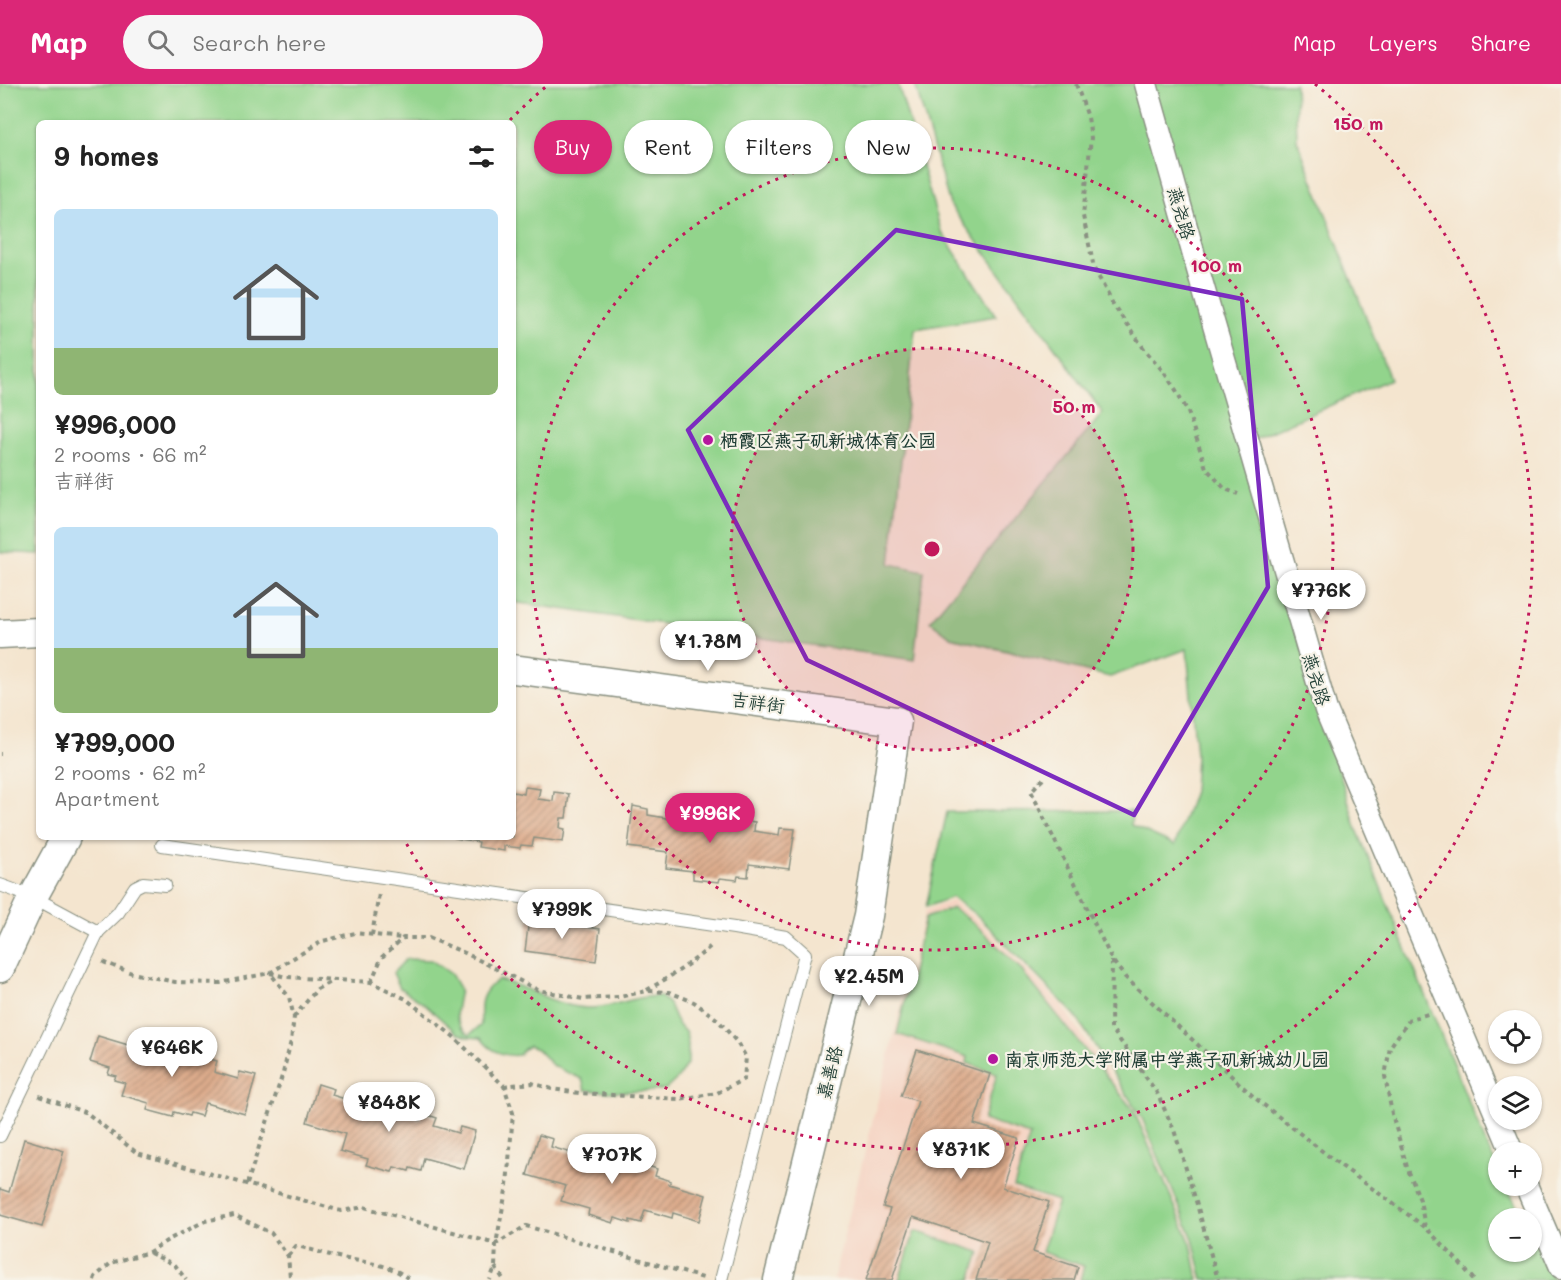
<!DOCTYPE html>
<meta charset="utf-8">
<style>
body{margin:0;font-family:Mali,"LXGW WenKai TC",sans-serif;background:#f6f6f6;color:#222;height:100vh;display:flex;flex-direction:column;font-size:22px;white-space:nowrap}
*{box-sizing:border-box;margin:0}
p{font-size:20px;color:#767676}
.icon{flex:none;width:33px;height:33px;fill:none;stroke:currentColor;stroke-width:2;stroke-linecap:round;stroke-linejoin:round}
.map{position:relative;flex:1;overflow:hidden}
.side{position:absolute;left:36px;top:36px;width:480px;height:720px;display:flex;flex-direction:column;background:#fff;border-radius:9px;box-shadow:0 2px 4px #0004}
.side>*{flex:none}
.guide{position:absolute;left:534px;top:36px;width:570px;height:54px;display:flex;gap:12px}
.buttons{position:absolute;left:1488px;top:926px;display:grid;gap:12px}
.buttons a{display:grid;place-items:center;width:54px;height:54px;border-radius:50%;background:#fff;box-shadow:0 2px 4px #0004;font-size:30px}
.price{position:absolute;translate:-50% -51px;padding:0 14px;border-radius:21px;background:#fff;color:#222;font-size:20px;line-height:39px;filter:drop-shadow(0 2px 3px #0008)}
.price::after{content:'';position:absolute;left:50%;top:36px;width:18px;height:14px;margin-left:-9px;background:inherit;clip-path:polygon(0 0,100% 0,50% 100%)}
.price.on{background:#db2777;color:#fff}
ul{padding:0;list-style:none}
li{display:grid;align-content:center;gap:12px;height:318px;padding:0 18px}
li span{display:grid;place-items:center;height:186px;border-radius:9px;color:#555}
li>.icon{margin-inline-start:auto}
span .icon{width:108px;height:108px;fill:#fffc;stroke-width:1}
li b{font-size:26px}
h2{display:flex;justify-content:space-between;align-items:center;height:72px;padding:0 18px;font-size:26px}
.pill{padding:0 21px;border-radius:27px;background:#fff;box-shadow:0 2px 4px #0004;font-size:21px;line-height:54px}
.pill.on{background:#db2777;color:#fff}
header{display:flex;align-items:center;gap:36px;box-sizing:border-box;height:84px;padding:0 30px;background:#db2777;color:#fff}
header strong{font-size:28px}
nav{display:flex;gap:33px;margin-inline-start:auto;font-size:21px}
.search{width:420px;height:54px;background:#f6f6f6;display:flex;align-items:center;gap:15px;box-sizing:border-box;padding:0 21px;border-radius:33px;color:#767676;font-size:22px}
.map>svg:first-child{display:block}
</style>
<header>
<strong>Map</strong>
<div class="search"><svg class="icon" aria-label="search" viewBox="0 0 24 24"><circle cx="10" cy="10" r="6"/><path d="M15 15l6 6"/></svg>Search here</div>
<nav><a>Map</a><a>Layers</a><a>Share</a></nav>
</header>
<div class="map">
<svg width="1561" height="1196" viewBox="0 0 1561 1196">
<defs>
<pattern id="building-hatch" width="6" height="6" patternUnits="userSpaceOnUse" patternTransform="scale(1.5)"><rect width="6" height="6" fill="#ddac8c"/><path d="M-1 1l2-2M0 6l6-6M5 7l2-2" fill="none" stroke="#b38d73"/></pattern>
</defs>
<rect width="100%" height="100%" fill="#f7f3e8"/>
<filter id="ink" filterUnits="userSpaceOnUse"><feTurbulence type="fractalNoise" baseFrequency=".0167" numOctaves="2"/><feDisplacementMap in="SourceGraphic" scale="12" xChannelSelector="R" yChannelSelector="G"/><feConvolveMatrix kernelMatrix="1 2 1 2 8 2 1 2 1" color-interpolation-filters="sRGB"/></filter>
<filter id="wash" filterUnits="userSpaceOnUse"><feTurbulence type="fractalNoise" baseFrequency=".008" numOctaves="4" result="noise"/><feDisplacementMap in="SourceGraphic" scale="24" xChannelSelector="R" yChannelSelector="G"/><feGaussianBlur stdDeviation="1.35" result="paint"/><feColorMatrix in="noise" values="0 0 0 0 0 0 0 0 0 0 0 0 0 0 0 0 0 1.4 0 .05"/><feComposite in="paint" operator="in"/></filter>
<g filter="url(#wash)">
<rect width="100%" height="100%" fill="#f4e5cf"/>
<polygon fill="#f5d3c2" points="952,817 980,838 1062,922 1134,1027 1191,1160 1198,1196 833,1196 925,827"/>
<g fill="#92d48c" stroke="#588860" stroke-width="1.5">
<polygon points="0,0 898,0 941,147 996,232 915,245 890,480 924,487 914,576 513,518 513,39 39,39 39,470 0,468"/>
<polygon points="915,0 1295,0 1297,56 1390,295 1241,361 1356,743 1486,1060 1498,1085 1498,1101 1506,1101 1523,1134 1498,1134 1498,1167 1532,1167 1532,1151 1554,1196 1203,1196 1193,1155 1142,1034 1075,931 979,833 952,813 926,823 947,728 1132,727 1131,741 1175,761 1194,707 1196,671 1187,565 1110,593 951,553 930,537 1103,329 950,121"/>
<polygon points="953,824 974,839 1018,882 1134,1027 1191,1160 1198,1196 1080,1196 1084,1182 1042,1168 1058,1117 1014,1103 1030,1051 983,1036 997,990 967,979 968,973 897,950 925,834"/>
<path d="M406,875L431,876L451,890L460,906C456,927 451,937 469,951L481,941C480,920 479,909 498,896C530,902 552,922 587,924C610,925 635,911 660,912L669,920L677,939L686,949L688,960V978L678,994L666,1005L652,1007L608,1008L585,1006L582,995L553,982L537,965L529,962L524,965L519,971C504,973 490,967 481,954L468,953L457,949L424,920L400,904L393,889Z"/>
<polygon points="915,1147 980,1168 971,1196 899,1196"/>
</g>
<g id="blocks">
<g fill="url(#building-hatch)">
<polygon points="525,703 540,705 538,715 553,717 554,708 569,710 566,734 561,734 560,744 565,745 563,758 534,754 532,762 521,761 520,764 504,762 504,767 478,763 479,758 455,754 455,753 513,753 513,708 524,710"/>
<polygon points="633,722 648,725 648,731 672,735 674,726 689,729 688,735 699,736 701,726 728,729 727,740 739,741 740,736 755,738 754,747 779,751 780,744 795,745 789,785 749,780 748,793 738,792 737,796 720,794 719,798 693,795 693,787 666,784 668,768 628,763"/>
<polygon points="529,835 600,845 596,877 525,867"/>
<polygon points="98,952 135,963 138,954 153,958 151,965 163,968 166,959 192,967 189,976 202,980 204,973 217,977 214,988 238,995 240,988 256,992 245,1030 205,1019 201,1032 190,1029 189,1032 174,1028 173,1033 147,1026 149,1019 121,1011 125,999 114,996 116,992 108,990 110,984 90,978"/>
<polygon points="917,966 990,990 974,1040 1019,1054 1003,1103 1049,1118 1033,1168 1078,1183 1074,1196 976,1196 988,1158 913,1133 892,1196 866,1196 890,1125 883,1123 918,1017 901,1012"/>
<polygon points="318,1000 334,1005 332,1011 355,1018 357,1010 372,1014 371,1021 382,1024 385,1013 411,1021 408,1032 420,1036 422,1029 437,1034 434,1042 458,1049 460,1043 475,1047 464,1085 424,1074 421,1087 410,1084 409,1087 394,1083 392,1088 366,1081 368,1075 340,1067 345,1050 307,1038"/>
<polygon points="539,1051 553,1055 551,1063 575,1070 578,1061 593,1065 591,1072 602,1074 605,1065 633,1073 630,1083 641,1086 642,1080 657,1085 655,1092 671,1097 669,1100 706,1111 699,1137 673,1129 672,1134 645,1126 641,1139 630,1136 630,1139 615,1134 613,1139 588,1131 589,1125 561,1117 566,1102 527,1091"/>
<polygon points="24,1055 64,1067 42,1143 0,1131 0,1105 9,1108"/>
</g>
</g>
</g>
<g filter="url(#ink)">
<use href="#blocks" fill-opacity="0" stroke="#8a9182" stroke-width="1.5"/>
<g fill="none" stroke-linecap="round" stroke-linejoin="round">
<defs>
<g id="service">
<polyline points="162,761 734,844 786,853 805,870 721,1196"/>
<polyline points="0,801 33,813 98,848 118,829 135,803 143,799 165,801"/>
<polyline points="0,1052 98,848"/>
</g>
<g id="minor">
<polyline points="1146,0 1202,200 1326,626 1512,1068"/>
<polyline points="1526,1101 1561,1183"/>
</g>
<g id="tertiary">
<polyline points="0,550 39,548"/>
<polyline points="513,585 897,637 868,832 778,1196"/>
<polyline points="0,884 33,813 66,753"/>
</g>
</defs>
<use href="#service" stroke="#8a9182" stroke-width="14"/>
<use href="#minor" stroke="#8a9182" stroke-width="25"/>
<use href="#tertiary" stroke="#8a9182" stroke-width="31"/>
<g stroke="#8a9182" stroke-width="4" stroke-dasharray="4.5 4.5" stroke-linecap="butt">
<polyline points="1076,0 1088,33 1091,54 1083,132 1094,184 1114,222 1145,266 1163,287 1176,306 1188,328 1206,384 1225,405 1238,410"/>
<polyline points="0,670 1,670"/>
<polyline points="1043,695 1031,707 1112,876 1125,893 1255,1014 1336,1078 1425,1143 1459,1178 1474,1196"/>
<polyline points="372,851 379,810"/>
<polyline points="1112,877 1111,944 1127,966 1157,1009 1174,1046 1196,1117 1218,1196"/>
<polyline points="103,878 132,889 175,898 220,899 270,889 286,893 371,898 406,915 453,952 504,1002 513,1029 507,1101 496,1160 495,1183 490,1196"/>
<polyline points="371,898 382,873 403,854 429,854 465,869 538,906 583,915 620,913 646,907 669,908 694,918 718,936 736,957 746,973 744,995 717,1009 679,1015 579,1009 552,1005 532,999 504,1002"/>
<path d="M647,906C670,893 692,879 712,861"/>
<polyline points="294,933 317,905 332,897"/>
<polyline points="39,1012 87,1029 137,1069 341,1127 364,1123 496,1160 526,1142 703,1194"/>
<polyline points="247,1100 283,989 291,957 294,933 289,913 270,889 295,873 323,857 355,849 402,854"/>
<polyline points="1425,1143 1420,1116 1407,1083 1392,1030 1385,992 1390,963 1410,935 1428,930"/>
<polyline points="150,1169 175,1181 186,1196"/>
<path d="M288,1172L296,1162C311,1165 324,1170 338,1173C363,1179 389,1178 410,1196"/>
<polyline points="495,1183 504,1196"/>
<polyline points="94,1196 95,1193 111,1179 149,1168 168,1156 205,1137 234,1131 271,1149 288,1172 290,1193 288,1196"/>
</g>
<use href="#service" stroke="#fff" stroke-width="12"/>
<use href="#minor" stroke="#fff" stroke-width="22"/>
<use href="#tertiary" stroke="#fff" stroke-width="28"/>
</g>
</g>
<path fill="none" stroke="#7b2cbf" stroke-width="4.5" stroke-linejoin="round" d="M896,146L1242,215L1268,503L1134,731L807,576L688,346Z"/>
<circle cx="932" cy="465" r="201" fill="#c2185b" fill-opacity=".12"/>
<g fill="none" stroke="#c2185b" stroke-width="3" stroke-dasharray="3 6">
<circle cx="932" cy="465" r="201"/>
<circle cx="932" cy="465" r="401"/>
<path d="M510 36A602 602 0 0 1 549 0M1315 0A602 602 0 1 1 405 757"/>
</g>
<g fill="#b5179e" stroke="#f7f3e8" stroke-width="2">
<circle cx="708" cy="356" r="6"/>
<circle cx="993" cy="975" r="6"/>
</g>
<g text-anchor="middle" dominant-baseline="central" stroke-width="4.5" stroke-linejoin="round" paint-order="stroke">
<g font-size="18" fill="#1f3d34" stroke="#f7f3e8">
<text transform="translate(1182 129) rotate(74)">燕尧路</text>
<text transform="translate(1317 595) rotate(73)">燕尧路</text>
<text transform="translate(758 618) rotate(8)">吉祥街</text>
<text transform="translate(829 988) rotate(-76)">嘉善路</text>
</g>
<g font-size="18" font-weight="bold" fill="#1f3d34" stroke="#f7f3e8" text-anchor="start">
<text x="720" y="356">栖霞区燕子矶新城体育公园</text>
<text x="1005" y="975">南京师范大学附属中学燕子矶新城幼儿园</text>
</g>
</g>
<circle cx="932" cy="465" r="9" fill="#c2185b" stroke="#f7f3e8" stroke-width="3"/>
<g font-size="18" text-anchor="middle" font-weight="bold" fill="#c2185b" stroke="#f7f3e8" stroke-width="4.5" stroke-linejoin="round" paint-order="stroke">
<text x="1358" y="46">150 m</text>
<text x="1216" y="188">100 m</text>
<text x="1074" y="329">50 m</text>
</g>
</svg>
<div class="buttons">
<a><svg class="icon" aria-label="locate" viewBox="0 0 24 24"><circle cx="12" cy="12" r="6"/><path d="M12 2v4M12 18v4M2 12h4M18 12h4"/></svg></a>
<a><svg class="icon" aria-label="layers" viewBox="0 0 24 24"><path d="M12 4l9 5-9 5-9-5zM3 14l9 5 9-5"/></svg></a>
<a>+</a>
<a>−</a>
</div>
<b class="price" style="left:1321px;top:537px">¥776K</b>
<b class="price" style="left:708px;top:588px">¥1.78M</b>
<b class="price on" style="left:710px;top:760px">¥996K</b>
<b class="price" style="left:562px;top:856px">¥799K</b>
<b class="price" style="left:869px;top:923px">¥2.45M</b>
<b class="price" style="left:172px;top:994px">¥646K</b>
<b class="price" style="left:389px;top:1049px">¥848K</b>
<b class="price" style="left:961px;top:1096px">¥871K</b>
<b class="price" style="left:612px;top:1101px">¥707K</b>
<div class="guide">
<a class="pill on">Buy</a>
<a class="pill">Rent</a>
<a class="pill">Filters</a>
<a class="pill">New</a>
</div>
<section class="side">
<h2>9 homes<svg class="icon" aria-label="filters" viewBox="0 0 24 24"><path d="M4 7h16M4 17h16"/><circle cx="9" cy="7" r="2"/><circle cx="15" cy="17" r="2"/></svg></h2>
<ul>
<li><span style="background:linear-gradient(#bfe0f5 75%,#8fb573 0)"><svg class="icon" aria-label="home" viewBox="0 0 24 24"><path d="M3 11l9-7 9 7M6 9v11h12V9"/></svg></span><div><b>¥996,000</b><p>2 rooms · 66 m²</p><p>吉祥街</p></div></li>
<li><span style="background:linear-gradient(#bfe0f5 65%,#8fb573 0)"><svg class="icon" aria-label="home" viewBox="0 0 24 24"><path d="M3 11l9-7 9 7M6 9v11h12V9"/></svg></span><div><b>¥799,000</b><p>2 rooms · 62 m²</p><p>Apartment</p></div></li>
</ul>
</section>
</div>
